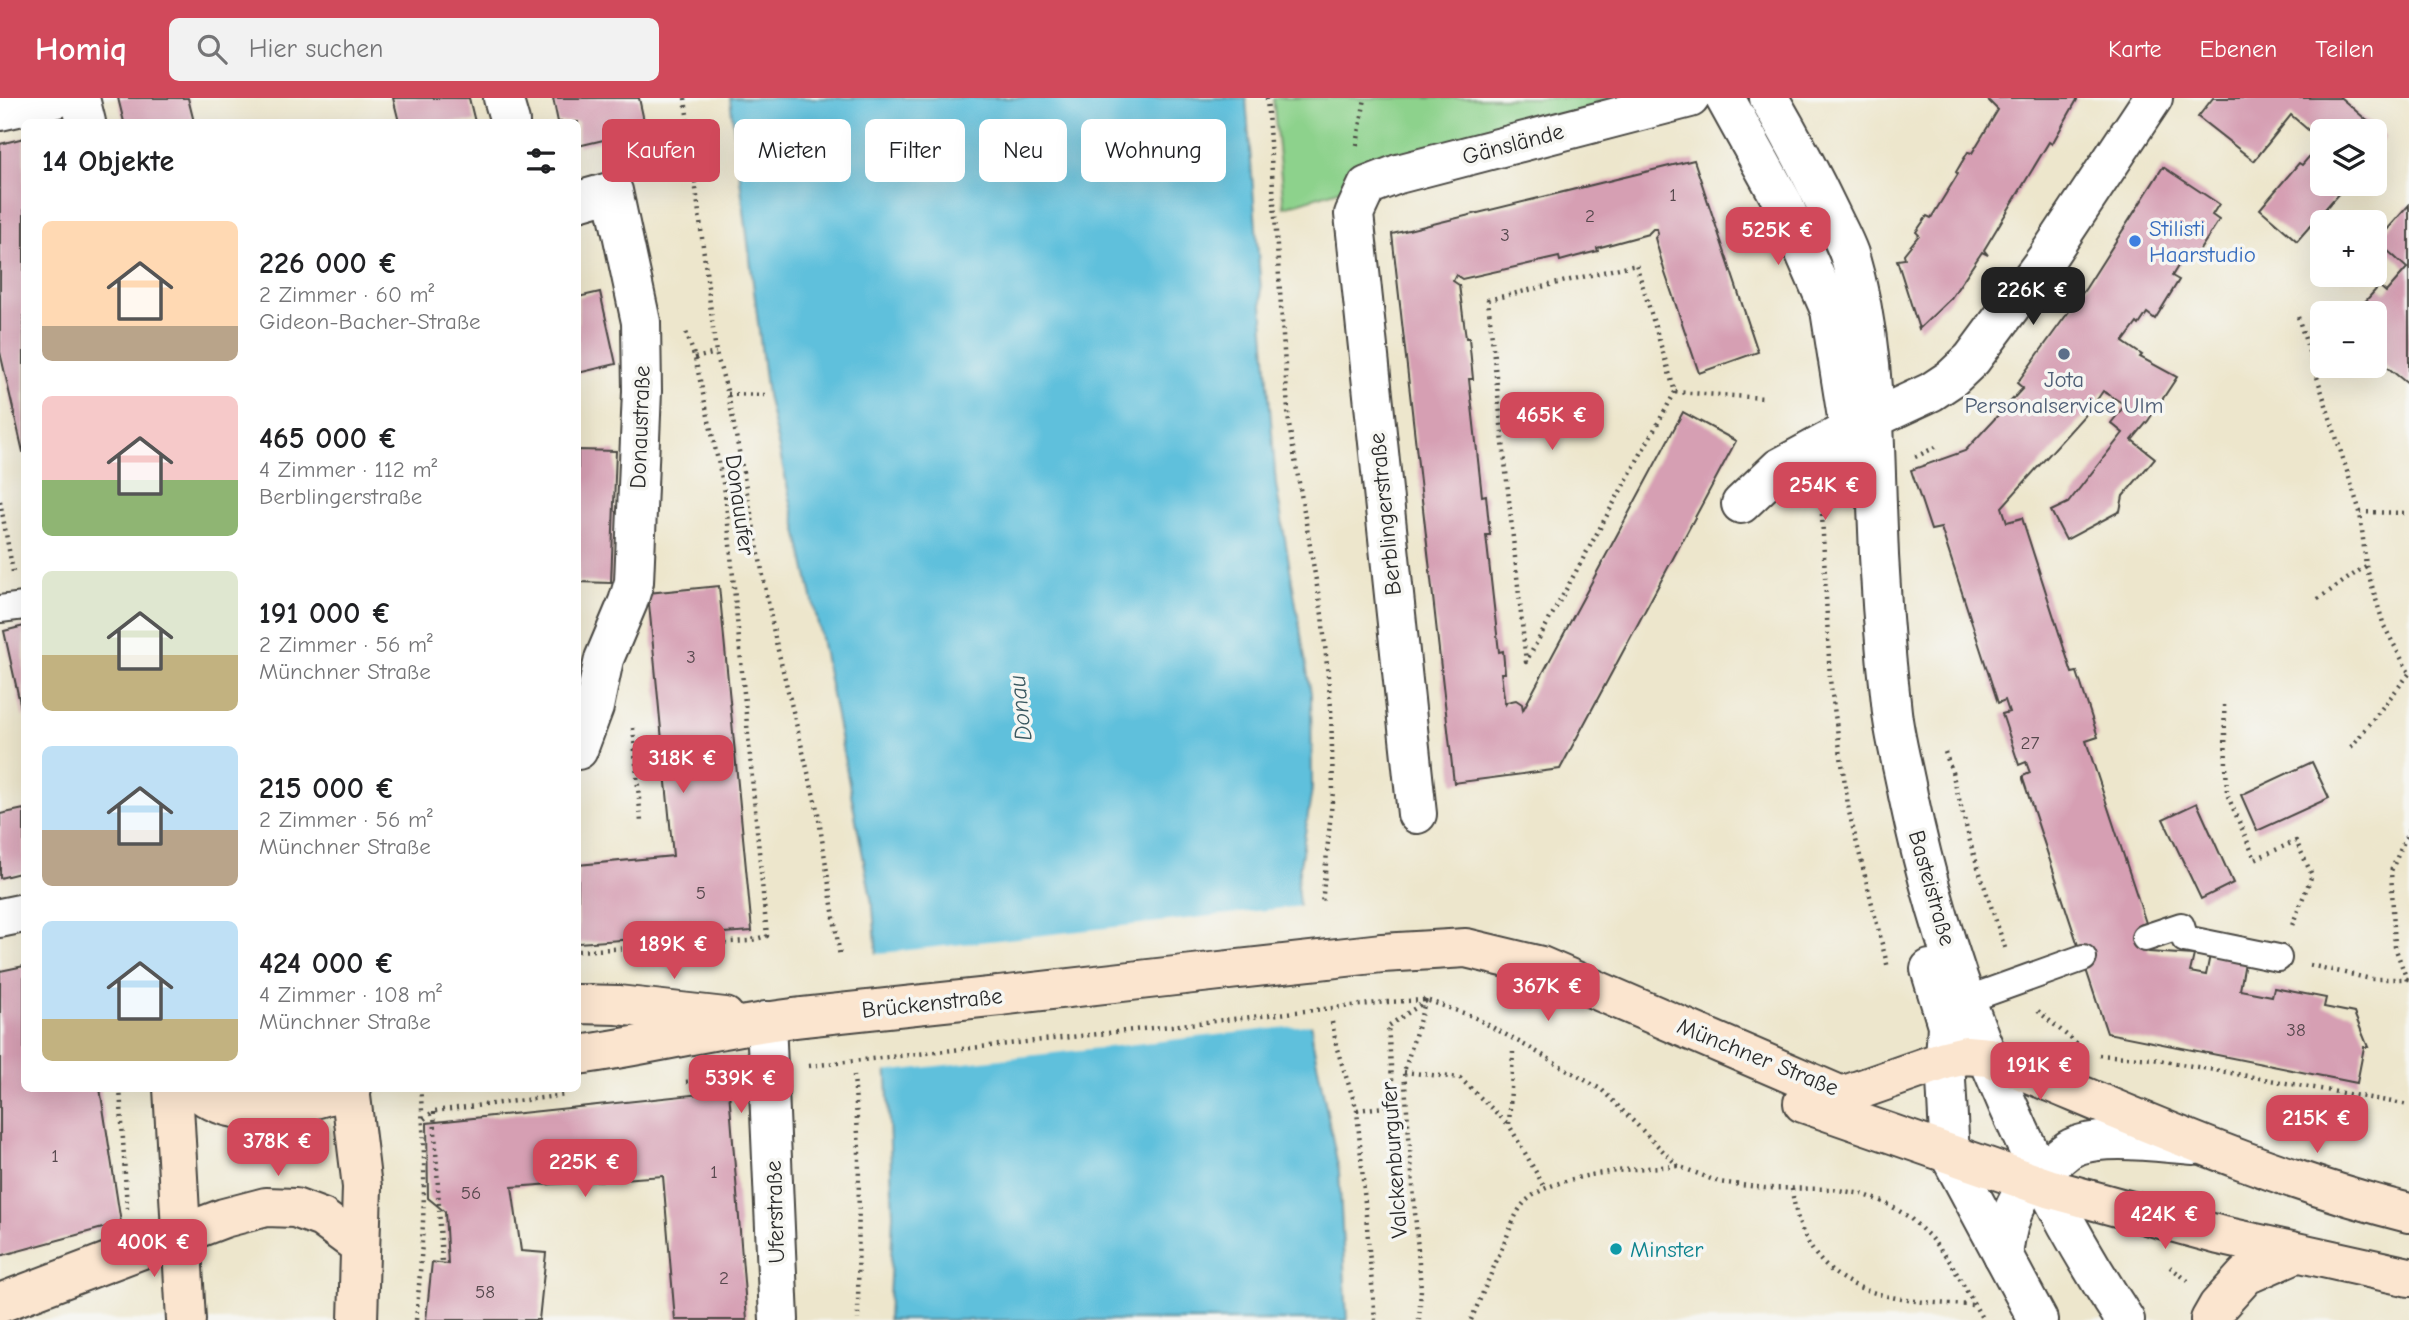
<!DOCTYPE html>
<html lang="de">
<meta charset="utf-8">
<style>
body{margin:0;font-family:"Comic Neue",sans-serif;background:#f2f2f2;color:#202124;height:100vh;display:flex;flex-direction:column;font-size:26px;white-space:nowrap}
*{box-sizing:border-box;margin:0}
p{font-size:23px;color:#757577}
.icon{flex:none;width:38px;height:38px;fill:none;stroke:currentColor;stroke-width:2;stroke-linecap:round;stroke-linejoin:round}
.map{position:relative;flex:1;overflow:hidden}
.panel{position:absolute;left:21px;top:21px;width:560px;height:973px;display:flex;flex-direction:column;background:#fff;border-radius:10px;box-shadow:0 7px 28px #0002}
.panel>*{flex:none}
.banner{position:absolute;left:602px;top:21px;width:665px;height:63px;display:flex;gap:14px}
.controls{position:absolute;left:2310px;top:21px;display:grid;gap:14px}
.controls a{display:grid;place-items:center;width:77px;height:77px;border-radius:10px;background:#fff;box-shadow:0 7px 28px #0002;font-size:35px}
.price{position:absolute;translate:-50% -60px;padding:0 16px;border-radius:14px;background:#d1495b;color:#fff;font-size:23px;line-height:46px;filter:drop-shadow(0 2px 4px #0008)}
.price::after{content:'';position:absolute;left:50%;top:42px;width:21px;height:16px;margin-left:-10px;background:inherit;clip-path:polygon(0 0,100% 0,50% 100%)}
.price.active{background:#222;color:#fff}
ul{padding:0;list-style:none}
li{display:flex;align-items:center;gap:21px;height:175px;padding:0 21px}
li span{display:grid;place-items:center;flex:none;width:196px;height:140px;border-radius:10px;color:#555}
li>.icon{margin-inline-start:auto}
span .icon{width:84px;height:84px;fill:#fffc;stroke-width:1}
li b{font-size:30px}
h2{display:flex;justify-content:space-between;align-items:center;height:84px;padding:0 21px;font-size:30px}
.tag{padding:0 24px;border-radius:10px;background:#fff;box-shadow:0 7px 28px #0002;font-size:24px;line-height:63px}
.tag.active{background:#d1495b;color:#fff}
header{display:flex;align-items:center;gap:42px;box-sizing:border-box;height:98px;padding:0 35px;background:#d1495b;color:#fff}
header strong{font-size:33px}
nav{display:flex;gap:38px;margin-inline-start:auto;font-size:24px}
.search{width:490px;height:63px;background:#f2f2f2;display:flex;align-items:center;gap:18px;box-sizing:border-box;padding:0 24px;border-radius:10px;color:#757577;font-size:26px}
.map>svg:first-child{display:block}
</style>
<header>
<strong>Homiq</strong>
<div class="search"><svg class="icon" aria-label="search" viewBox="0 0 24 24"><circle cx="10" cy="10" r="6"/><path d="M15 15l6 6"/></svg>Hier suchen</div>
<nav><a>Karte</a><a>Ebenen</a><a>Teilen</a></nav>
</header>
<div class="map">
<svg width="2409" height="1222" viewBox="0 0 2409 1222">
<rect width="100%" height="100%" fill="#f6f6f2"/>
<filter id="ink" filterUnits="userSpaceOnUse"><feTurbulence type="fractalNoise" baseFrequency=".0143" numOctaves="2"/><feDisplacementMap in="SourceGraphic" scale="14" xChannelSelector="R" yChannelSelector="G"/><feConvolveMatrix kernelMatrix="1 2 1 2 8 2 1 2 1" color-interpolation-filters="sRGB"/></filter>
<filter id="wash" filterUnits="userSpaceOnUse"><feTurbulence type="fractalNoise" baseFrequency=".00686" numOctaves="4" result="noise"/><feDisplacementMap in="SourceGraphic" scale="28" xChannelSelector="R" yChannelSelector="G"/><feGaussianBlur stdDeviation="1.57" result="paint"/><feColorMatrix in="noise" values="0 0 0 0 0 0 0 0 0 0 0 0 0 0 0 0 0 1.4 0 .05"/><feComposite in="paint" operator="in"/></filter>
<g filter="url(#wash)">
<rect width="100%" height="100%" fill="#ede6cc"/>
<polygon fill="#8dd28c" stroke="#5c7e5c" stroke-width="2" points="1273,0 1636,0 1284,109"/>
<polygon fill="#5ec0dc" stroke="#447684" stroke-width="2" points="730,0 1246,0 1276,387 1311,596 1312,691 1297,787 1313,945 1339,1073 1347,1222 888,1222 893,1116 887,979 873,810 820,535 767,297"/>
<polygon fill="#ede6cc" points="1303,808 1315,926 883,974 873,856"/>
<g id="blocks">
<g fill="#d69fb3">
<polygon points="118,0 188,0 194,24 124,24"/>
<polygon points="393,0 469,0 475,24 399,24"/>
<polygon points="553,0 639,0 646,32 578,48 578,24 558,24"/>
<polygon points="1986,0 2078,0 2052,46 2049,44 1984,152 1988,157 1982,154 1951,200 1919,231 1897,162 1905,161 1904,156 1919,137 1916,134 1927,118 1931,120 1958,76 1956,74 1968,54 1972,55 1998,12"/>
<polygon points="2213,0 2341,0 2386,39 2375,53 2375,33 2322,33 2322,86 2347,86 2297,143 2260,111 2299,65 2302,67 2322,44 2291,17 2254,63 2198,19"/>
<polygon points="24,40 24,354 23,354 0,254 0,46"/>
<polygon points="1694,62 1758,254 1699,275 1665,175 1655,140 1658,136 1657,131 1653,131 1648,136 1597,150 1598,153 1578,158 1560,163 1559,159 1462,181 1456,177 1453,183 1459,187 1466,240 1469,240 1473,281 1469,281 1482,398 1486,397 1490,437 1486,437 1499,554 1503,553 1505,575 1501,575 1505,607 1507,604 1516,602 1522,606 1523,612 1683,314 1736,343 1560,671 1454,685 1392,136"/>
<polygon points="2163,69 2219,106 2212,117 2219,122 2194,161 2186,155 2172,178 2179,182 2155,221 2147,215 2139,227 2137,225 2123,244 2142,257 2140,259 2177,279 2148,323 2132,342 2155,360 2123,398 2120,413 2066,442 2051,413 2068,405 2123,335 2111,325 2125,307 2103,293 2092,309 2002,409 2007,424 2022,420 2072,575 2077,574 2078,577 2098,639 2086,643 2146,825 2140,827 2149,854 2194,857 2190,874 2206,877 2210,857 2246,859 2240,892 2272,898 2274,890 2326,900 2324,909 2354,915 2368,949 2364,949 2357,985 2107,935 2023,681 2023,678 2030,675 2026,664 2019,667 2002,616 2009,614 2005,602 1998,605 1941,430 1931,432 1911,372 1965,353 2023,290 2017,285 2086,190"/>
<polygon points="2409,107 2409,287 2375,259 2375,215 2355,215 2379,188 2386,194 2407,170 2377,143"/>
<polygon points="600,194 616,266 578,275 578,199"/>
<polygon points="578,352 616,353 611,485 578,484"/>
<polygon points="719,488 752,833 578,845 578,767 673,758 648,495"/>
<polygon points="24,528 24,619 23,619 4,533"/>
<polygon points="2312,664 2329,700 2257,733 2241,697"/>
<polygon points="2197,705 2233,785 2201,801 2163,721"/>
<polygon points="24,711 24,774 0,780 0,716"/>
<polygon points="24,868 24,990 100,990 121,1125 0,1158 0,873"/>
<polygon points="729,993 747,1222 675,1222 663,1078 512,1089 521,1153 546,1155 539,1222 426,1222 432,1164 448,1166 445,1114 428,1100 427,1025"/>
</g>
</g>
</g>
<g filter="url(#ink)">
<use href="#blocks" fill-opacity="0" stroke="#484743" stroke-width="2"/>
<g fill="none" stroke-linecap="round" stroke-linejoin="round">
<defs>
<g id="service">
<polyline points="0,511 24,508"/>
<polyline points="2145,840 2181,828 2185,841 2278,860"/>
<polyline points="1966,902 2083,860"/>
</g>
<g id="minor">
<polyline points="503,0 510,24"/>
<polyline points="0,13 58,0"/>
<polyline points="578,103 613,93 641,224 642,293 634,484 628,504 604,561 594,609 578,652"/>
<polyline points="1741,406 1779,370 1849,332 1931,294 1952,280 1972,261 2046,161 2153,0"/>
<polyline points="1417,716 1354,116 1367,88 1398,76 1690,0"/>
<polyline points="0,820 24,815"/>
<polyline points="766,923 779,1222"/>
</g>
<g id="tertiary">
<polyline points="80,0 86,24"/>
<polyline points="1725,0 1783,105 1830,212 1849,332 1851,367"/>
<path d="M1769,0C1791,38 1811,75 1830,115C1836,128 1844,142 1849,156C1874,240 1874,320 1877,407C1879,476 1884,545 1892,614C1895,642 1903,669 1908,697C1946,880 2022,1067 2125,1222"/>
<polyline points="1930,871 1947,927 1945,962 1950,1058 2038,1222"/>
<path d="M2003,1157C2008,1114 2021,1086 2057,1061C2062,1057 2068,1051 2074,1049C2103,1036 2162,1045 2194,1047"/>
</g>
<g id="secondary">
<path d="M1382,855L1466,850L1541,868L1842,998L1945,962L1966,957L1989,959C2127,1015 2264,1079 2409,1115"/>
<polyline points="999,898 1184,877"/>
<polyline points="578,906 618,907 725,919"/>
<path d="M578,957C653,947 727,927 803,919"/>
<polyline points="173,990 186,1222"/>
<path d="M194,990C239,1031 302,1004 352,990"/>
<polyline points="350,990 362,1089 358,1222"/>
<polyline points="1803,1005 2048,1090 2219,1137 2409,1179"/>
<polyline points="0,1205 224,1120 266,1109 295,1110 322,1120 360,1148"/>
<polyline points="2210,1222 2218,1208 2246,1177 2296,1155"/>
</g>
</defs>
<use href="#service" stroke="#484743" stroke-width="30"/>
<use href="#minor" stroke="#484743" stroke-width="42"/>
<use href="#tertiary" stroke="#484743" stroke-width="42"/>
<use href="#secondary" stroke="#484743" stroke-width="42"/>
<g stroke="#484743" stroke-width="4.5" stroke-dasharray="2 5" stroke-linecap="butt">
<polyline points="685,0 716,255 728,296 775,540 818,715 840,859"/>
<polyline points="1267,0 1289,327 1322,517 1331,609 1333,693 1322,806"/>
<polyline points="1357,47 1365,0"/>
<polyline points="646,70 661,66 693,62"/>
<polyline points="2298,219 2360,414 2366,468 2384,528 2409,575"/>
<polyline points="695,260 716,255"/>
<polyline points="1675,294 1526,564 1488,202 1636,166 1675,294 1764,300"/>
<polyline points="728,296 767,297"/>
<polyline points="1915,359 1938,348"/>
<polyline points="1821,395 1830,582 1849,714 1888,870"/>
<polyline points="0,403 13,474"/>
<polyline points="2360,414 2409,415"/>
<polyline points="2318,501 2366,468"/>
<polyline points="2224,607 2227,696 2255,761 2296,743 2312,777 2291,830"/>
<polyline points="633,630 641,724"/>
<polyline points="2351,649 2409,576"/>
<polyline points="1945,654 1952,674 1972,751 2005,850"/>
<polyline points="578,853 748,843 767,838 725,394 695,260 685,231"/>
<polyline points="2310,867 2371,881 2409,881"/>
<polyline points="2407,882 2395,849 2391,773 2409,732"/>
<polyline points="1387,904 1426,902 1438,906 1472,918 1537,954 1602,992 1678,1068 1719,1084 1764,1090 1832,1091 1862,1096 1886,1105 1909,1119 1929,1138 1951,1165 1983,1222"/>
<polyline points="2038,913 2082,950"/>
<polyline points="1332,924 1337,951 1357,1012 1375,1222"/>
<polyline points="1513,954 1509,1027 1545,1090"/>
<polyline points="2099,957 2153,961 2409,1007"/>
<polyline points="1404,974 1460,980 1509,1027"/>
<polyline points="854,977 859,1051 858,1222"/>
<polyline points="686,984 729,979"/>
<polyline points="120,990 127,1111"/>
<polyline points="1357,1012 1394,1008 1388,928 1426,903"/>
<polyline points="434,1014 442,1165"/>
<polyline points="424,1021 434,1013 566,997"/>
<path d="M1792,1091C1804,1196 1887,1204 1974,1207"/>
<polyline points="2170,1169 2188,1183"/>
<path d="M416,1222C423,1146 428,1067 420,990"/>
<polyline points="1419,1222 1421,1191 1404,974 1426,901"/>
<path d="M1471,1222C1482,1197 1492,1173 1503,1148C1509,1135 1514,1116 1524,1105C1551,1075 1639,1070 1678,1068"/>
</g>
<use href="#service" stroke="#fff" stroke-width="26"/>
<use href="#minor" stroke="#fff" stroke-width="38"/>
<use href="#tertiary" stroke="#fff" stroke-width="38"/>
<use href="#secondary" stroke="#fbe5cf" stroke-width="38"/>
<defs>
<g id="secondary-bridge">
<polyline points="1184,877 1382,855"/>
<polyline points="803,919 999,898"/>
</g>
</defs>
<use href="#secondary-bridge" stroke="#484743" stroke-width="42" stroke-linecap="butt"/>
<polyline stroke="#484743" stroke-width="4.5" stroke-dasharray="2 5" stroke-linecap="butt" points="809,968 1387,904"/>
<use href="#secondary-bridge" stroke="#fbe5cf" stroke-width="38"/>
</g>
</g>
<circle fill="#3f7fe0" stroke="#f6f6f2" stroke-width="2.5" cx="2135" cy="143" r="7"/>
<circle fill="#5c6f8a" stroke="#f6f6f2" stroke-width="2.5" cx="2064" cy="256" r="7"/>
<circle fill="#0f9aa8" stroke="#f6f6f2" stroke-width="2.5" cx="1616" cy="1151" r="7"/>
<g text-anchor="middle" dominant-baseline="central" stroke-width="7" stroke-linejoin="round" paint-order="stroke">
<g font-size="19" fill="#56484d">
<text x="1673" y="97">1</text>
<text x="1590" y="118">2</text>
<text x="1505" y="137">3</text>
<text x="691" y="559">3</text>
<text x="2030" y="645">27</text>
<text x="701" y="795">5</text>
<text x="2296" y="932">38</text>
<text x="55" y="1058">1</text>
<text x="714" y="1074">1</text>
<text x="471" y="1095">56</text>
<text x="724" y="1180">2</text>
<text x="485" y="1194">58</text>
</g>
<g font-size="23" fill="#2b2b2b" stroke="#f6f6f2">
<text transform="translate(1513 46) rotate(-15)">Gänslände</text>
<text transform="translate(640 329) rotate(-88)">Donaustraße</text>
<text transform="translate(740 407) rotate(82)">Donauufer</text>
<text transform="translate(1385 416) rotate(-96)">Berblingerstraße</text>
<text transform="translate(1932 790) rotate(74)">Basteistraße</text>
<text transform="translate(932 905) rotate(-6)">Brückenstraße</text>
<text transform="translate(1758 959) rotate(22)">Münchner Straße</text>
<text transform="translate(1394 1062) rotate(-94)">Valckenburgufer</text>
<text transform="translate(775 1114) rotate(-92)">Uferstraße</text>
</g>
<g font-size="23" fill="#366cbe" stroke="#f6f6f2" text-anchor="start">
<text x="2149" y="130">Stilisti<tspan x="2149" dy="26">Haarstudio</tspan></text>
</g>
<g font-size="23" fill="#4e5e75" stroke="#f6f6f2">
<text x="2064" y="281">Jota<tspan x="2064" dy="26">Personalservice Ulm</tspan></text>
</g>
<g font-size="23" fill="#0d838f" stroke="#f6f6f2" text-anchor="start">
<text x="1630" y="1151">Minster</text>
</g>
<g font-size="24" font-style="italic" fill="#3a5860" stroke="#f6f6f2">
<text transform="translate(1020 610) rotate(-96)">Donau</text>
</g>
</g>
</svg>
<div class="controls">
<a><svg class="icon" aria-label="layers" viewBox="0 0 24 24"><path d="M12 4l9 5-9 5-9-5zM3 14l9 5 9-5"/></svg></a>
<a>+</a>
<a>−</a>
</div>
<b class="price" style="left:1778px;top:169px">525K €</b>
<b class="price active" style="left:2033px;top:229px">226K €</b>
<b class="price" style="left:1552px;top:354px">465K €</b>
<b class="price" style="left:1825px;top:424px">254K €</b>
<b class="price" style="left:683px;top:697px">318K €</b>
<b class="price" style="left:674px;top:883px">189K €</b>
<b class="price" style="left:1548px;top:925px">367K €</b>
<b class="price" style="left:2040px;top:1004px">191K €</b>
<b class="price" style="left:741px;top:1017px">539K €</b>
<b class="price" style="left:2317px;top:1057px">215K €</b>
<b class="price" style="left:278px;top:1080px">378K €</b>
<b class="price" style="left:585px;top:1101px">225K €</b>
<b class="price" style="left:2165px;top:1153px">424K €</b>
<b class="price" style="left:154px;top:1181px">400K €</b>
<div class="banner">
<a class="tag active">Kaufen</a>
<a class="tag">Mieten</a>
<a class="tag">Filter</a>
<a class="tag">Neu</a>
<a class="tag">Wohnung</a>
</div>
<section class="panel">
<h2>14 Objekte<svg class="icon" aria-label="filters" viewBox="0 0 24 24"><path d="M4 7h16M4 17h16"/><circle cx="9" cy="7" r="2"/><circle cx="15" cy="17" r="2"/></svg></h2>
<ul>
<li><span style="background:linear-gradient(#ffd9b3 75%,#b9a48a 0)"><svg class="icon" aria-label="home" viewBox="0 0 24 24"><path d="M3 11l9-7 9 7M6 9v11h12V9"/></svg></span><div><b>226 000 €</b><p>2 Zimmer · 60 m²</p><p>Gideon-Bacher-Straße</p></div></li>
<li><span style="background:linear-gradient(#f6c9c9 60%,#8fb573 0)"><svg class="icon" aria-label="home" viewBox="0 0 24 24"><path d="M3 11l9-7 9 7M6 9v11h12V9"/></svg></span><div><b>465 000 €</b><p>4 Zimmer · 112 m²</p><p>Berblingerstraße</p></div></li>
<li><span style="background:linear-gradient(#dfe7d0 60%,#c2b280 0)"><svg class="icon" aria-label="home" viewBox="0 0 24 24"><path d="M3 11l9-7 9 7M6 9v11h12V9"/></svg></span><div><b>191 000 €</b><p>2 Zimmer · 56 m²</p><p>Münchner Straße</p></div></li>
<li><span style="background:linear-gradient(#bfe0f5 60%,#b9a48a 0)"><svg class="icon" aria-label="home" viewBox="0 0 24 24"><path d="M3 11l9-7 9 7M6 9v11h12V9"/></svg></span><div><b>215 000 €</b><p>2 Zimmer · 56 m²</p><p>Münchner Straße</p></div></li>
<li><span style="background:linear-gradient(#bfe0f5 70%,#c2b280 0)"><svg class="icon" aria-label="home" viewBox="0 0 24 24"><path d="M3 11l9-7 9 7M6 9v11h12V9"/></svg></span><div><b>424 000 €</b><p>4 Zimmer · 108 m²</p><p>Münchner Straße</p></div></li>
</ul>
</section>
</div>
